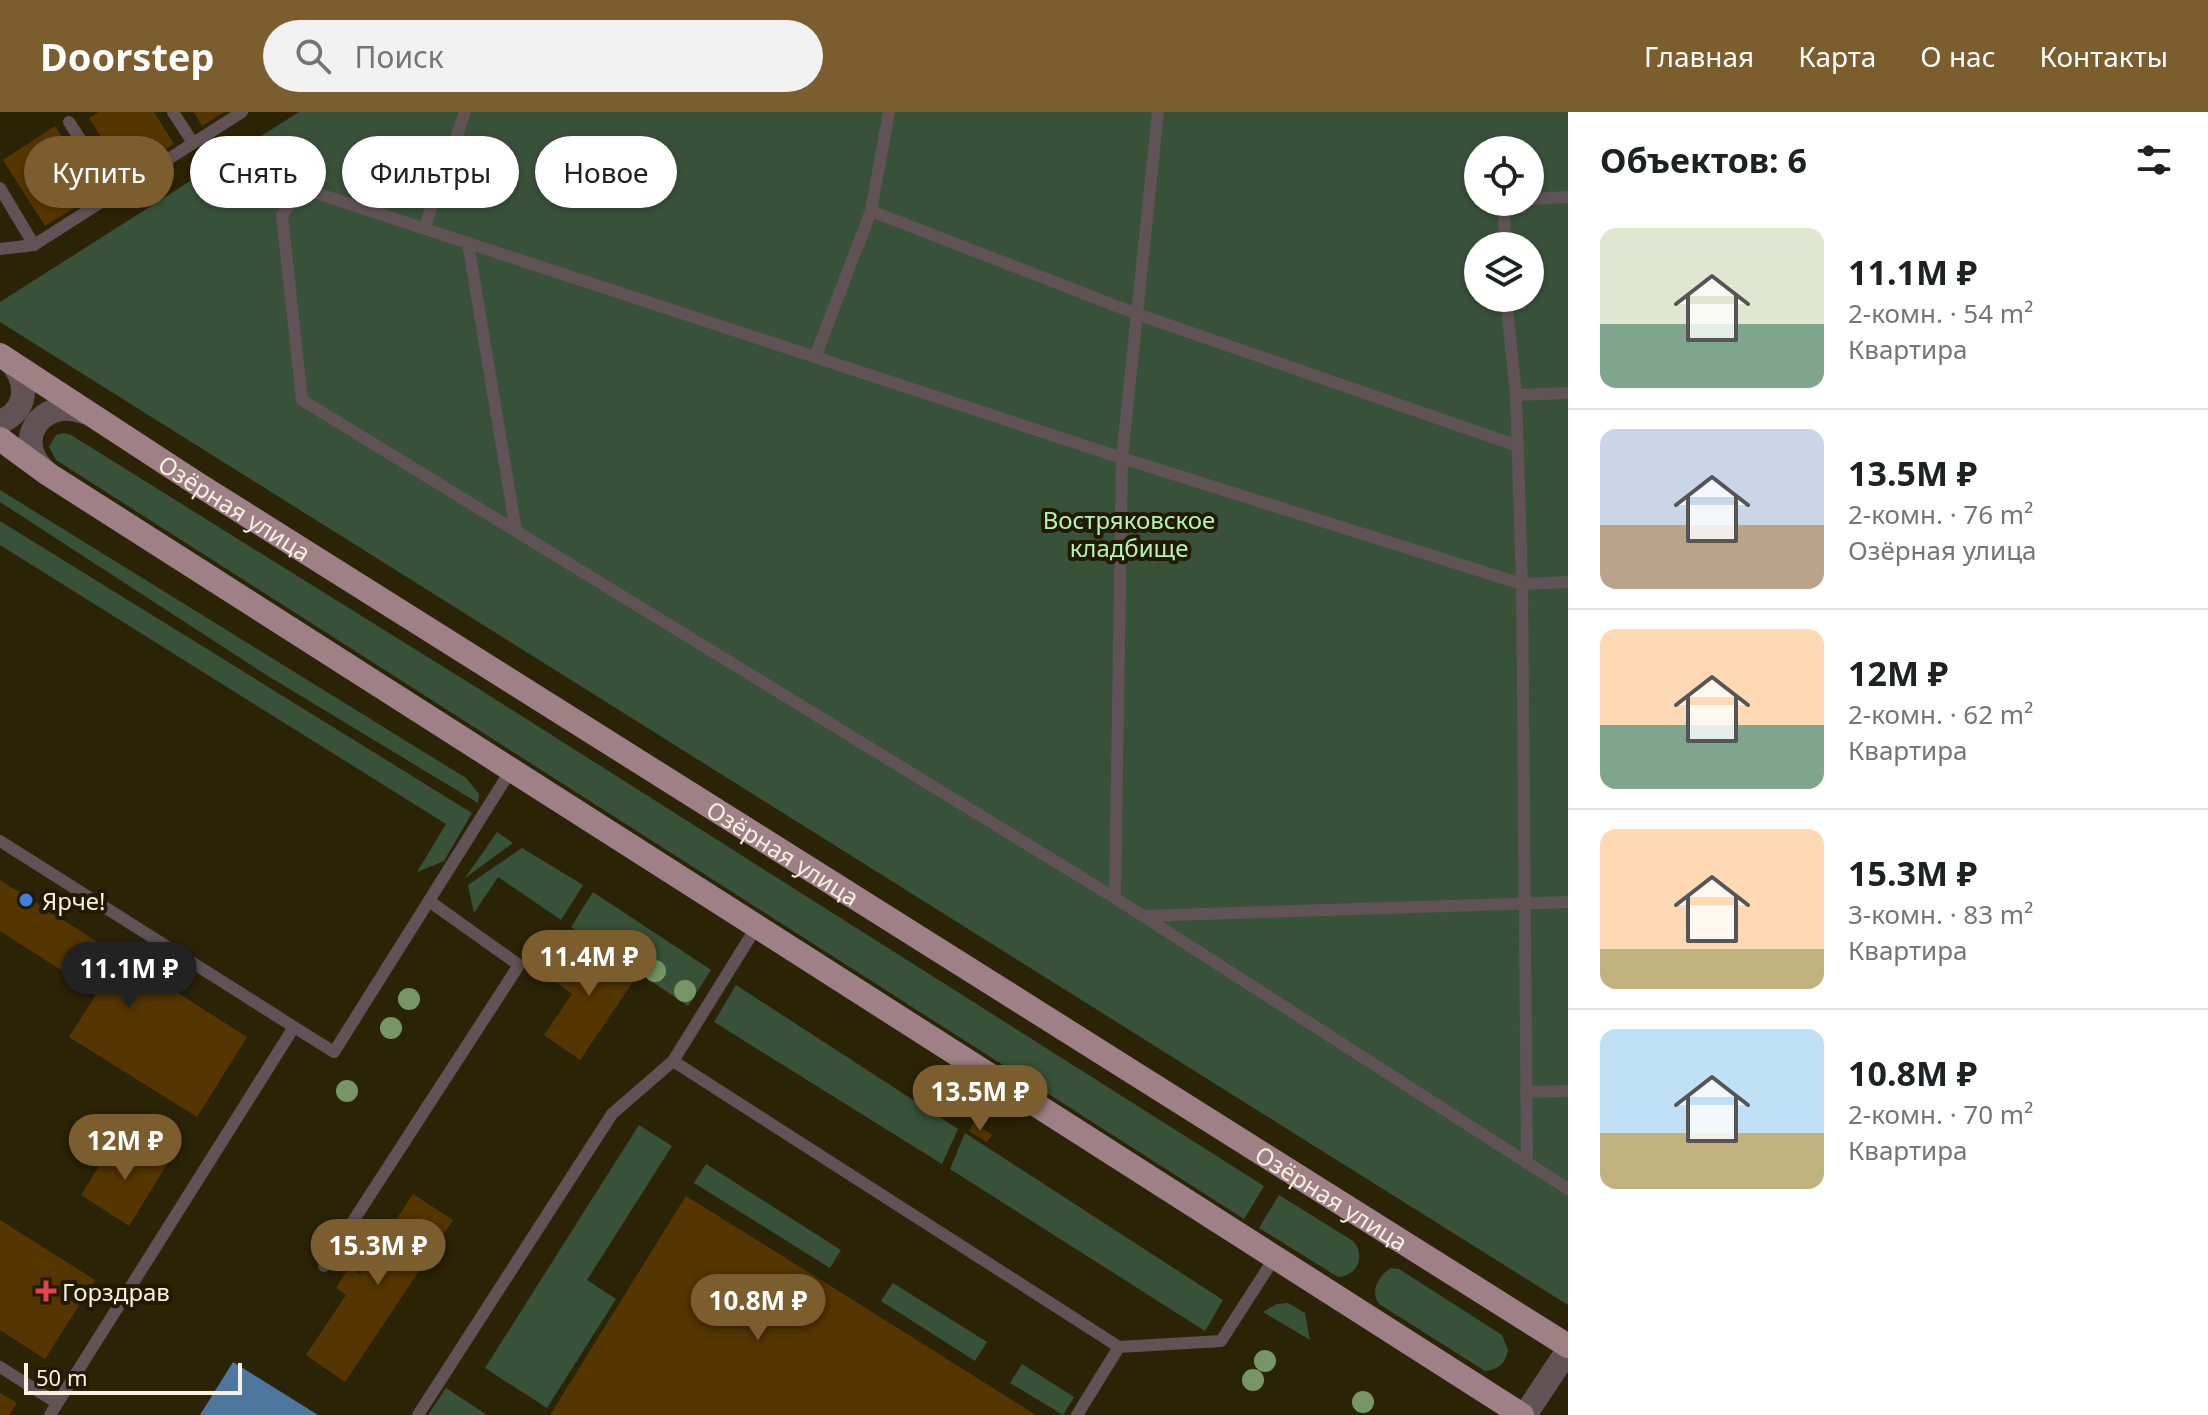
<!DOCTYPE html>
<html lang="ru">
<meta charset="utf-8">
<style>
body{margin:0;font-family:"Noto Sans",sans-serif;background:#f2f2f2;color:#202124;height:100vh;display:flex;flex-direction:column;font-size:30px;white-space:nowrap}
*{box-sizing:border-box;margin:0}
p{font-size:26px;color:#757577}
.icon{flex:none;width:44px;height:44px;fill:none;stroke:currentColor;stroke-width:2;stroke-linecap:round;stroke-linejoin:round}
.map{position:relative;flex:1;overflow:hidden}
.drawer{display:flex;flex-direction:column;background:#fff;width:640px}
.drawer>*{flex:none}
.hud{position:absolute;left:24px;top:24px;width:760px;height:72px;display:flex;gap:16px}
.fabs{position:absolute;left:1464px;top:24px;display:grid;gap:16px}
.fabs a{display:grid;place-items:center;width:80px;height:80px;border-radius:50%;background:#fff;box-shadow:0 2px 6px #0004;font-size:40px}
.scale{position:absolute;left:24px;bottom:20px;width:218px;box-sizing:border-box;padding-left:8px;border:4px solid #f6f1e0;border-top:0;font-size:22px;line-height:28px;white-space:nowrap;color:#f6f1e0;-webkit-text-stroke:6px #211900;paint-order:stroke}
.price{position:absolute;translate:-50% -68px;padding:0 18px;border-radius:28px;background:#7c5e2e;color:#fff;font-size:26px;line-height:52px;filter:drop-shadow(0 2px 4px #0008)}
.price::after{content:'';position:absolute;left:50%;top:48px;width:24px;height:18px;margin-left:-12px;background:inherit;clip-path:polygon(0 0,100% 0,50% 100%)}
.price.selected{background:#222;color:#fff}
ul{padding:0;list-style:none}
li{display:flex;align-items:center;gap:24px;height:200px;padding:0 32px}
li+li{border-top:2px solid #e0e0e0}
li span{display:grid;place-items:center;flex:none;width:224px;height:160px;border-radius:16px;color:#555}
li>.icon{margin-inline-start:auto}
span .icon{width:96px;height:96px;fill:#fffc;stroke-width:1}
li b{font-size:34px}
h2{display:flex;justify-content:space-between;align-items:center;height:96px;padding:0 32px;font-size:34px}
.tag{padding:0 28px;border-radius:36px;background:#fff;box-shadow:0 2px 6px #0004;font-size:28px;line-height:72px}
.tag.selected{background:#7c5e2e;color:#fff}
header{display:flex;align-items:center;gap:48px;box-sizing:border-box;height:112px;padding:0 40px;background:#7c5e2e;color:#fff}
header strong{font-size:38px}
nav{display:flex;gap:44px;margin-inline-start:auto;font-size:28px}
.search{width:560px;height:72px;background:#f2f2f2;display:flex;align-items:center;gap:20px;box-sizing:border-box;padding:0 28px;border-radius:44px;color:#757577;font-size:30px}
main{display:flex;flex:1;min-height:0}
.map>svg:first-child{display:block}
</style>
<header>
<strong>Doorstep</strong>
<div class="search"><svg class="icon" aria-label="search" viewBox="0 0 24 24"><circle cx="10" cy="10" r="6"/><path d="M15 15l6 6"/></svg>Поиск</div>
<nav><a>Главная</a><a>Карта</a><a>О нас</a><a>Контакты</a></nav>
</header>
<main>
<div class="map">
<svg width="1568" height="1303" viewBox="0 0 1568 1303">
<rect width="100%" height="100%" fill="#2b2306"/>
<g fill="#385139" fill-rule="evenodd">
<path d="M299,0H1568V1193L0,210V190ZM1478,38H1530V90H1478ZM1478,134H1530V186H1478Z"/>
<polygon points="64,321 71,323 479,577 1264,1074 1244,1107 56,348 49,335 56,323"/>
<polygon points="0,378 466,666 479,682 478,691 268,564 0,390"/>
<polygon points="0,409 472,701 444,749 417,760 446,712 0,433"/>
<polygon points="497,720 513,731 465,766"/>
<polygon points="522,736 583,773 561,808 498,765 474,801 468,773"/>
<polygon points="593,780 711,858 688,894 571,815"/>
<polygon points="736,873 958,1017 942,1052 714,910"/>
<polygon points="639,1013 672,1034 587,1168 616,1187 547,1296 485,1256"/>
<polygon points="965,1021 1223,1188 1205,1219 950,1057"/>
<polygon points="706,1052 841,1138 830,1156 694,1071"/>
<path d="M1279,1083L1353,1129C1366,1143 1358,1164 1338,1165L1259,1116Z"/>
<path d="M1391,1156L1399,1157L1502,1223L1508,1238C1506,1251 1498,1258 1485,1259L1379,1192C1370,1179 1378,1164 1391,1156Z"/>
<polygon points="893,1171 987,1230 975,1249 881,1189"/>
<polygon points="1288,1191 1305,1201 1310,1228 1263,1200 1277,1192"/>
<polygon points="1022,1252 1074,1285 1063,1303 1010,1271"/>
<polygon points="446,1276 487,1303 428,1303"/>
</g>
<polygon fill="#4e779f" points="233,1250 318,1303 200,1303"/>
<g fill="#553600">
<polygon points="99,0 154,0 174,32 125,63 89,6"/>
<polygon points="194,0 224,0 202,14"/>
<polygon points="55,14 98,81 45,114 3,48"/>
<polygon points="0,768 247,925 197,1005 69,925 97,881 0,819"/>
<polygon points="581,830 602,844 606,839 639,861 580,948 544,923 572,882 554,869"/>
<polygon points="974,1011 992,1023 987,1030 969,1019"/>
<polygon points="134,1027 169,1049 129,1114 81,1083 108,1040 121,1049"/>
<polygon points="413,1082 453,1108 345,1270 306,1243 346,1183 336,1176 349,1155 360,1162"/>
<polygon points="686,1084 861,1193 1036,1303 550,1303"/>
<polygon points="0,1108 95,1168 45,1247 0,1218"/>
<polygon points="0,1281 17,1291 9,1303 0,1303"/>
</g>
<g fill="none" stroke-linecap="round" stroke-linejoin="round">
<g stroke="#615256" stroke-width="12">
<polyline points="173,0 193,31"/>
<polyline points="69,10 115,81"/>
<polyline points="0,76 34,133 242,0"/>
<polyline points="1530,87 1568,85"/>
<polyline points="1504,90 1505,134"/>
<polyline points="871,99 1137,202 1518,334"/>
<polyline points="424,117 465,0"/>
<polyline points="468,131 516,419"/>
<polyline points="0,137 34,133"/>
<polyline points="1506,186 1516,283 1522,472 1527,1051"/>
<polyline points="815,245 871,99 889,0"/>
<polyline points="1516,283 1568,281"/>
<polyline points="1568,470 1522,472 1122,346 301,76 282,103 302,288 1115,786 1568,1077"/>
<polyline points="0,729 294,915 50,1303"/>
<polyline points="1115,786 1122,346 1158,0"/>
<polyline points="1143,804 1568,790"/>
<polyline points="294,915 334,940 511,658"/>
<polyline points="673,949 1119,1235 1077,1303"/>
<polyline points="1526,980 1568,979"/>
<polyline points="324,1154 519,853 429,789"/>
<polyline points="1119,1235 1221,1229 1275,1145"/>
<polyline points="0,1255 57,1291"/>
<polyline points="418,1303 612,1002 673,949 757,814"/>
</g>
<g stroke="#615256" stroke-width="24">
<path d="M0,310C28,299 29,271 11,250"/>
<path d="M46,360C11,330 41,284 84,300"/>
</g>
<polyline stroke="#615256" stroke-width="24" points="1525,1303 1568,1238"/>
<g stroke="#9f8087" stroke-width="24">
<path id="s1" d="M0,243L196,371L1568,1234"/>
<polyline points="0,327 48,362 1522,1303"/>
</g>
</g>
<g fill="#769666">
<circle cx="617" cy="834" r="11"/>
<circle cx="655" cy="859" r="11"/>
<circle cx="685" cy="879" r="11"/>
<circle cx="409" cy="887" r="11"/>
<circle cx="391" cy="916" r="11"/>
<circle cx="347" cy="979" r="11"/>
<circle cx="1265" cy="1249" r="11"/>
<circle cx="1253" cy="1268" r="11"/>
<circle cx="1363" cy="1290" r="11"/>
</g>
<circle fill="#3f7fe0" stroke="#211900" stroke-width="3" cx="26" cy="788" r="8"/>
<path fill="#e0444e" stroke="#211900" stroke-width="3" d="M42 1167h8v8h8v8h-8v8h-8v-8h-8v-8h8z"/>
<g text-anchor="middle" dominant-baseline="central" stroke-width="8" stroke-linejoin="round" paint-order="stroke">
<g font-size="24" fill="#f6f1e0" stroke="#211900">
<text stroke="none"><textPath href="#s1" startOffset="280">Озёрная улица</textPath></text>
<text stroke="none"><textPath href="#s1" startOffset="928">Озёрная улица</textPath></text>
<text stroke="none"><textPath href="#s1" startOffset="1576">Озёрная улица</textPath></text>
</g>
<g font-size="24" fill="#b3f4b4" stroke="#211900">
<text x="1129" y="407">Востряковское<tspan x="1129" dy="28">кладбище</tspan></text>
</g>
<g font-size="24" fill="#f6f1e0" stroke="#211900" text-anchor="start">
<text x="42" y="788">Ярче!</text>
<text x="62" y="1179">Горздрав</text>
</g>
</g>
</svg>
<div class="fabs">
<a><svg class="icon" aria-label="locate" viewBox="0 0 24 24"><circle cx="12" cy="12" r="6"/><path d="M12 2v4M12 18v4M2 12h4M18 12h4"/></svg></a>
<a><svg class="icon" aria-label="layers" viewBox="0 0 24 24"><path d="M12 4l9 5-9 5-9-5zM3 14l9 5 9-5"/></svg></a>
</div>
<div class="scale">50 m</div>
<b class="price" style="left:589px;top:886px">11.4M ₽</b>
<b class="price selected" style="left:129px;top:898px">11.1M ₽</b>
<b class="price" style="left:980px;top:1021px">13.5M ₽</b>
<b class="price" style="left:125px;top:1070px">12M ₽</b>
<b class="price" style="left:378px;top:1175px">15.3M ₽</b>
<b class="price" style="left:758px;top:1230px">10.8M ₽</b>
<div class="hud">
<a class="tag selected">Купить</a>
<a class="tag">Снять</a>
<a class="tag">Фильтры</a>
<a class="tag">Новое</a>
</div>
</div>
<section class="drawer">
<h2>Объектов: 6<svg class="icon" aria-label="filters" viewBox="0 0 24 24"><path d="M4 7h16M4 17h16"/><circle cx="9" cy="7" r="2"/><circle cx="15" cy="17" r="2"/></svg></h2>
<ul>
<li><span style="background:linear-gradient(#dfe7d0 60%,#7fa58c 0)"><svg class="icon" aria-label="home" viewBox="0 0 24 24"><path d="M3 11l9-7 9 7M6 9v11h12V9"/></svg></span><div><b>11.1M ₽</b><p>2-комн. · 54 m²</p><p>Квартира</p></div></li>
<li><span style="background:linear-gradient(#c9d6e8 60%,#b9a48a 0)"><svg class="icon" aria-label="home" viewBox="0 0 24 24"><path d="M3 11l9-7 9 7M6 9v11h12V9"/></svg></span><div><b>13.5M ₽</b><p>2-комн. · 76 m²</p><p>Озёрная улица</p></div></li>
<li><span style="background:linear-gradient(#ffd9b3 60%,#7fa58c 0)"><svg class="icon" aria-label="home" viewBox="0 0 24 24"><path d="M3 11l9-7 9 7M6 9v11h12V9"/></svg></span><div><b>12M ₽</b><p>2-комн. · 62 m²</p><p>Квартира</p></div></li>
<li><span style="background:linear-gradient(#ffd9b3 75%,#c2b280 0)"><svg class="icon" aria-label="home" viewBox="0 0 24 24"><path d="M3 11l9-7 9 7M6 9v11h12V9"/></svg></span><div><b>15.3M ₽</b><p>3-комн. · 83 m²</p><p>Квартира</p></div></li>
<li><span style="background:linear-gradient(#bfe0f5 65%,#c2b280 0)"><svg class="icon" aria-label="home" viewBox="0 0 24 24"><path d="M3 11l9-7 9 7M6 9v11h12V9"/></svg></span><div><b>10.8M ₽</b><p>2-комн. · 70 m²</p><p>Квартира</p></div></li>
</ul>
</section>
</main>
